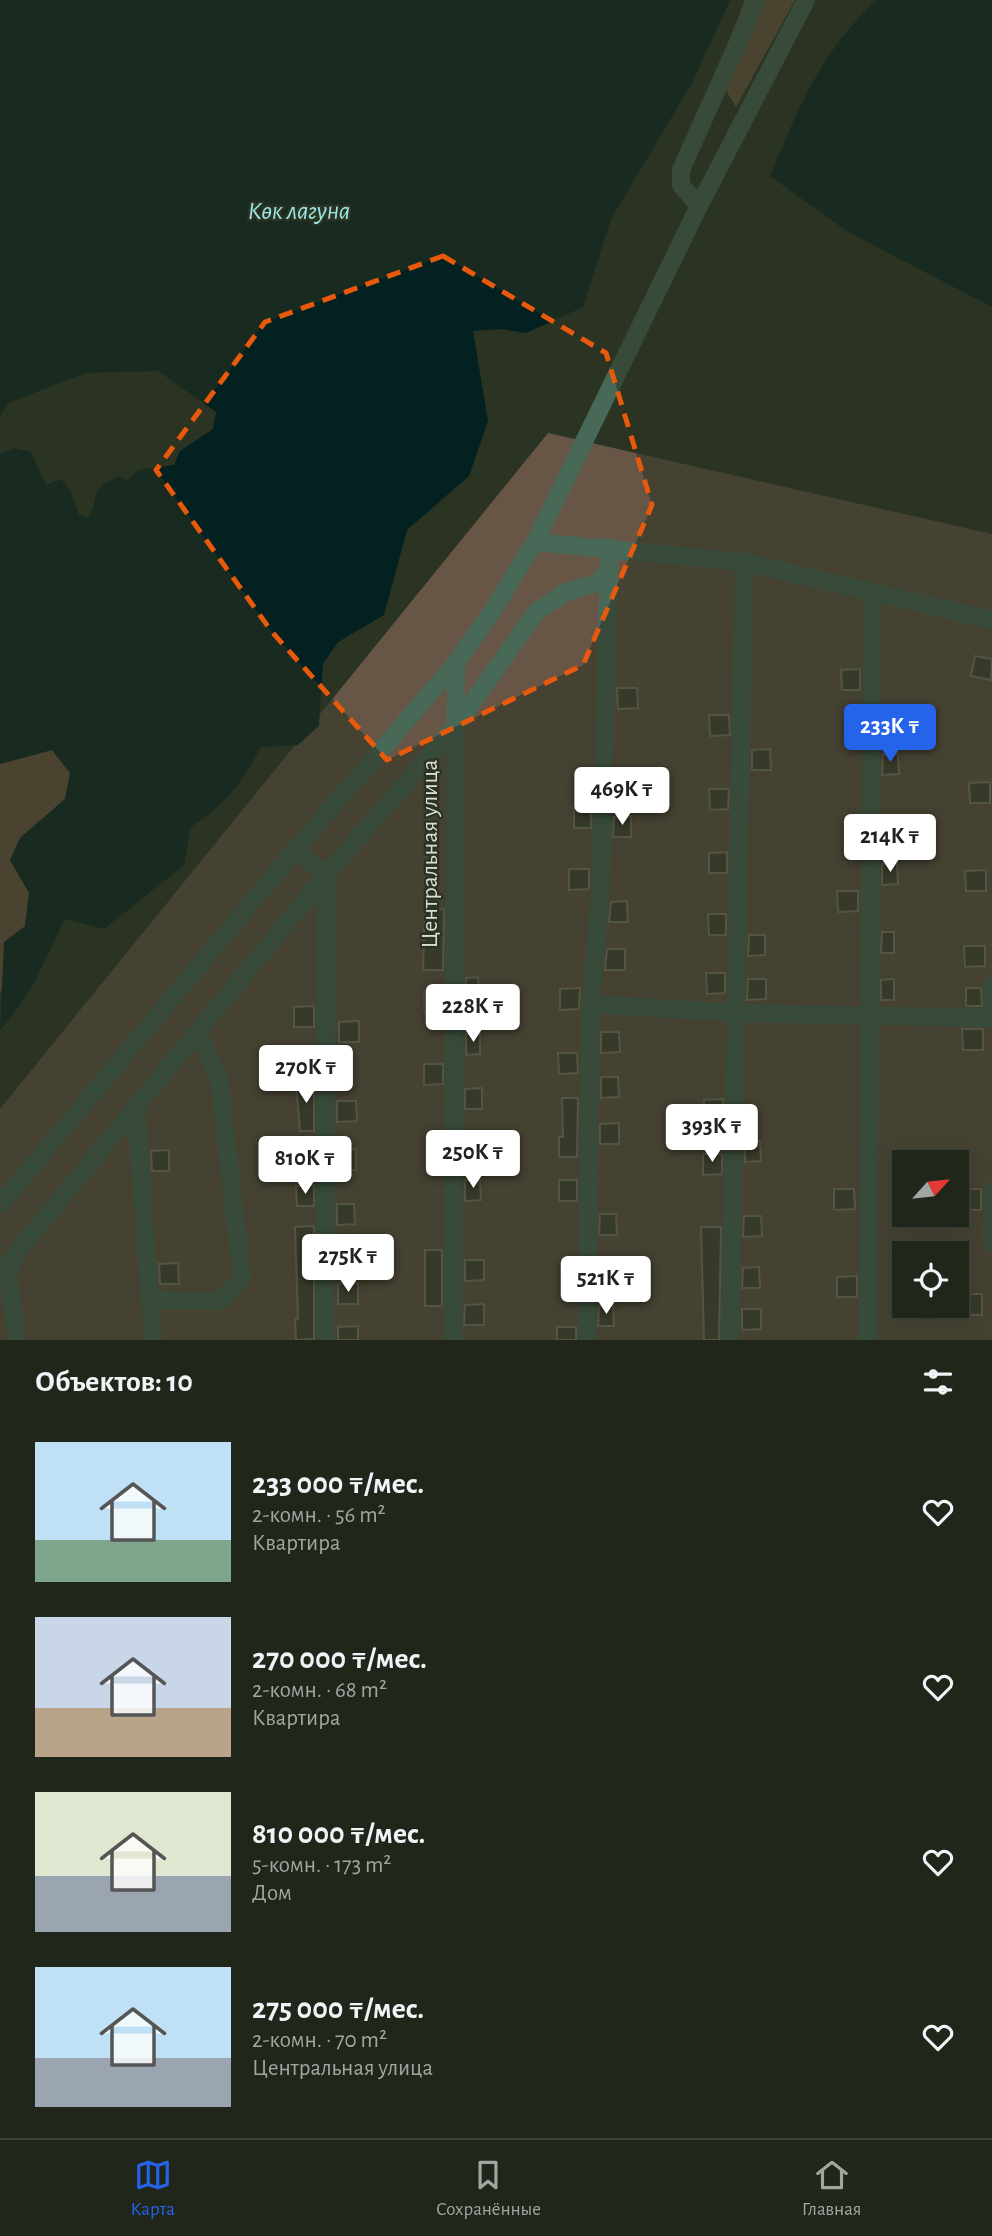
<!DOCTYPE html>
<html lang="ru">
<meta charset="utf-8">
<style>
body{margin:0;font-family:"Alegreya Sans",sans-serif;background:#282e23;color:#f1f3f6;height:100vh;display:flex;flex-direction:column;font-size:26px;white-space:nowrap}
*{box-sizing:border-box;margin:0}
p{font-size:23px;color:#a2a5a2}
.icon{flex:none;width:38px;height:38px;fill:none;stroke:currentColor;stroke-width:2;stroke-linecap:round;stroke-linejoin:round}
.map{position:relative;height:1340px;overflow:hidden}
.panel{display:flex;flex-direction:column;background:#20261a;flex:1}
.panel>*{flex:none}
.needle{width:46px;rotate:63deg}
.buttons{position:absolute;left:892px;top:1150px;display:grid;gap:14px}
.buttons a{display:grid;place-items:center;width:77px;height:77px;border-radius:0px;background:#20261a;box-shadow:0 7px 28px #0002,0 0 0 2px #3d4339;font-size:35px}
.price{position:absolute;translate:-50% -60px;padding:0 16px;border-radius:7px;background:#fff;color:#222;font-size:23px;line-height:46px;filter:drop-shadow(0 2px 4px #0008)}
.price::after{content:'';position:absolute;left:50%;top:42px;width:21px;height:16px;margin-left:-10px;background:inherit;clip-path:polygon(0 0,100% 0,50% 100%)}
.price.on{background:#2563eb;color:#fff}
ul{padding:0;list-style:none}
li{display:flex;align-items:center;gap:21px;height:175px;padding:0 35px}
li span{display:grid;place-items:center;flex:none;width:196px;height:140px;border-radius:0px;color:#555}
li>.icon{margin-inline-start:auto}
span .icon{width:84px;height:84px;fill:#fffc;stroke-width:1}
li b{font-size:30px}
h2{display:flex;justify-content:space-between;align-items:center;height:84px;padding:0 35px;font-size:30px}
.tabs{display:flex;justify-content:space-around;align-items:center;height:98px;border-top:2px solid #3d4339;background:#20261a;font-size:19px;color:#a2a5a2}
.tabs a{display:grid;justify-items:center;gap:4px}
.tabs .on{color:#2563eb}
.map>svg:first-child{display:block}
</style>
<div class="map">
<svg width="992" height="1340" viewBox="0 0 992 1340">
<rect width="100%" height="100%" fill="#2b3323"/>
<path fill="#675646" fill-rule="evenodd" d="M548,433L992,534V1340H0V1109ZM905,1162H957V1214H905ZM905,1253H957V1306H905Z"/>
<g fill="#6e5742">
<polygon points="745,0 795,0 736,107 716,74"/>
<polygon points="52,750 70,773 65,799 20,838 10,860 29,893 25,926 0,993 0,764"/>
</g>
<g fill="#032121">
<path d="M0,0H730L692,83L611,219L583,307L526,333L500,329L473,331L488,421L469,476L407,530L384,615L338,642L323,664L319,726L298,745L261,747C240,785 228,802 191,827L184,865L104,929L65,919L31,989L0,1031L4,942L25,926L29,893L10,860L20,838L65,799L70,773L52,750L0,764V454L13,448L31,452L46,485L61,479L71,491L79,515L88,518C102,494 86,492 119,476L126,481L138,470L174,465L180,451L213,429L216,412L158,371L85,373L9,403L0,416Z"/>
<path d="M877,0H992V307L848,232L770,176C799,107 821,51 877,0Z"/>
</g>
<g fill="#474331" stroke="#827e6a" stroke-width="2">
<polygon points="975,656 992,659 991,680 971,676"/>
<polygon points="860,669 860,690 842,690 841,670"/>
<polygon points="617,688 637,688 638,708 618,709"/>
<polygon points="709,715 729,715 730,735 710,736"/>
<polygon points="770,749 771,770 752,770 752,750"/>
<polygon points="883,754 898,754 899,774 882,775"/>
<polygon points="990,782 990,803 970,803 969,783"/>
<polygon points="709,789 729,789 728,809 710,810"/>
<polygon points="591,807 591,828 574,828 574,808"/>
<polygon points="631,816 631,837 613,837 614,817"/>
<polygon points="727,852 727,873 709,873 709,853"/>
<polygon points="882,864 897,864 898,884 882,885"/>
<polygon points="569,869 589,869 589,889 569,890"/>
<polygon points="986,870 986,891 966,891 965,871"/>
<polygon points="837,891 858,891 858,911 838,912"/>
<polygon points="627,901 628,922 609,922 611,902"/>
<polygon points="444,909 443,970 423,970 425,910"/>
<polygon points="708,914 726,914 726,935 709,935"/>
<polygon points="882,932 894,932 894,953 881,953"/>
<polygon points="749,935 765,935 765,955 748,956"/>
<polygon points="964,946 985,946 985,966 965,967"/>
<polygon points="607,949 625,949 625,970 605,970"/>
<polygon points="706,973 725,973 725,993 707,994"/>
<polygon points="478,977 479,998 466,998 466,978"/>
<polygon points="748,979 766,979 766,999 747,1000"/>
<polygon points="894,979 894,1000 881,1000 881,980"/>
<polygon points="580,988 579,1009 560,1010 560,989"/>
<polygon points="966,988 981,988 982,1006 966,1006"/>
<polygon points="443,991 443,1012 424,1012 424,992"/>
<polygon points="314,1006 314,1027 294,1027 294,1007"/>
<polygon points="359,1021 359,1042 339,1042 339,1022"/>
<polygon points="962,1029 983,1029 983,1050 963,1050"/>
<polygon points="601,1032 619,1032 620,1052 601,1053"/>
<polygon points="466,1034 480,1034 480,1054 466,1055"/>
<polygon points="558,1053 577,1053 578,1073 559,1074"/>
<polygon points="424,1064 443,1064 443,1084 424,1085"/>
<polygon points="601,1077 618,1077 619,1097 601,1098"/>
<polygon points="296,1081 314,1081 314,1131 300,1131"/>
<polygon points="482,1088 482,1109 465,1109 465,1089"/>
<polygon points="562,1098 578,1098 577,1157 559,1157 559,1137 563,1137"/>
<polygon points="723,1099 723,1120 704,1120 704,1100"/>
<polygon points="337,1101 356,1101 357,1121 337,1122"/>
<polygon points="619,1123 619,1144 600,1144 600,1124"/>
<polygon points="745,1141 760,1141 761,1161 745,1162"/>
<rect x="337" y="1149" width="19" height="21"/>
<polygon points="169,1150 169,1171 152,1171 151,1151"/>
<polygon points="442,1151 442,1172 428,1172 427,1152"/>
<polygon points="703,1154 722,1154 722,1174 703,1175"/>
<polygon points="465,1180 480,1180 481,1200 465,1201"/>
<rect x="559" y="1180" width="18" height="21"/>
<polygon points="314,1185 314,1206 297,1206 296,1186"/>
<polygon points="834,1189 854,1189 855,1209 834,1210"/>
<rect x="961" y="1189" width="20" height="21"/>
<polygon points="337,1204 354,1204 355,1224 337,1225"/>
<polygon points="600,1214 616,1214 617,1235 599,1235"/>
<polygon points="744,1216 761,1216 762,1236 743,1237"/>
<polygon points="314,1226 314,1339 296,1340 295,1319 298,1319 295,1227"/>
<polygon points="701,1227 721,1227 719,1340 704,1340"/>
<rect x="425" y="1250" width="17" height="56"/>
<polygon points="465,1260 484,1260 484,1280 465,1281"/>
<polygon points="178,1263 179,1284 160,1284 159,1264"/>
<polygon points="599,1264 615,1264 615,1284 599,1285"/>
<polygon points="759,1267 760,1288 742,1288 743,1268"/>
<polygon points="857,1276 857,1297 837,1297 837,1277"/>
<polygon points="358,1283 358,1304 338,1304 338,1284"/>
<polygon points="961,1294 982,1294 982,1315 962,1315"/>
<polygon points="484,1304 484,1325 464,1325 465,1305"/>
<polygon points="613,1305 614,1326 598,1326 599,1306"/>
<polygon points="742,1309 761,1309 761,1329 742,1330"/>
<polygon points="358,1326 358,1340 338,1340 338,1327"/>
<rect x="557" y="1327" width="19" height="13"/>
</g>
<g fill="none" stroke-linecap="round" stroke-linejoin="round">
<g stroke="#486958" stroke-width="18">
<polyline points="699,206 681,185 681,170 757,0"/>
<polyline points="535,542 744,562 992,620"/>
<polyline points="296,849 326,875 325,1340"/>
<polyline points="992,986 992,1001"/>
<polyline points="591,1004 737,1013 992,1018"/>
<polyline points="136,1108 153,1340"/>
<polyline points="992,1191 992,1243"/>
<polyline points="0,1205 296,849 456,663 493,610 535,542 699,206 806,0"/>
<polyline points="15,1258 8,1273 17,1340"/>
<polyline points="0,1273 326,875 455,727 536,612 566,592 597,583 607,573"/>
<polyline points="150,1300 220,1301 242,1279 219,1078 198,1032"/>
<polyline points="453,1340 456,663"/>
<polyline points="587,1340 590,1016 601,884 609,547"/>
<polyline points="730,1340 744,562"/>
<polyline points="868,1340 872,592"/>
</g>
</g>
<path d="M0 0H992V1340H0ZM443,256L606,353L652,505L583,665L387,760L272,632L156,470L265,322Z" fill="#2b3323" fill-opacity=".55" fill-rule="evenodd"/>
<path fill="none" stroke="#e8590c" stroke-width="5" stroke-dasharray="14 9" stroke-linejoin="round" d="M443,256L606,353L652,505L583,665L387,760L272,632L156,470L265,322Z"/>
<g text-anchor="middle" dominant-baseline="central" stroke-width="5" stroke-linejoin="round" paint-order="stroke">
<g font-size="24" fill="#dadfd5" stroke="#2b3323">
<text transform="translate(430 854) rotate(-90)">Центральная улица</text>
</g>
<g font-size="26" font-style="italic" fill="#9ae5e3" stroke="#2b3323">
<text x="299" y="211">Көк лагуна</text>
</g>
</g>
</svg>
<div class="buttons">
<a><svg class="needle" viewBox="-14 -14 28 28"><path d="M0-13l5 13h-10z" fill="#e53935"/><path d="M0 13l5-13h-10z" fill="#a2a5a2"/></svg></a>
<a><svg class="icon" aria-label="locate" viewBox="0 0 24 24"><circle cx="12" cy="12" r="6"/><path d="M12 2v4M12 18v4M2 12h4M18 12h4"/></svg></a>
</div>
<b class="price on" style="left:890px;top:764px">233K ₸</b>
<b class="price" style="left:622px;top:827px">469K ₸</b>
<b class="price" style="left:890px;top:874px">214K ₸</b>
<b class="price" style="left:473px;top:1044px">228K ₸</b>
<b class="price" style="left:306px;top:1105px">270K ₸</b>
<b class="price" style="left:712px;top:1164px">393K ₸</b>
<b class="price" style="left:473px;top:1190px">250K ₸</b>
<b class="price" style="left:305px;top:1196px">810K ₸</b>
<b class="price" style="left:348px;top:1294px">275K ₸</b>
<b class="price" style="left:606px;top:1316px">521K ₸</b>
</div>
<section class="panel">
<h2>Объектов: 10<svg class="icon" aria-label="filters" viewBox="0 0 24 24"><path d="M4 7h16M4 17h16"/><circle cx="9" cy="7" r="2"/><circle cx="15" cy="17" r="2"/></svg></h2>
<ul>
<li><span style="background:linear-gradient(#bfe0f5 70%,#7fa58c 0)"><svg class="icon" aria-label="home" viewBox="0 0 24 24"><path d="M3 11l9-7 9 7M6 9v11h12V9"/></svg></span><div><b>233 000 ₸/мес.</b><p>2-комн. · 56 m²</p><p>Квартира</p></div><svg class="icon" aria-label="heart" viewBox="0 0 24 24"><path d="M12 20l-8-8c-3-5 5-10 8-4 3-6 11-1 8 4z"/></svg></li>
<li><span style="background:linear-gradient(#c9d6e8 65%,#b9a48a 0)"><svg class="icon" aria-label="home" viewBox="0 0 24 24"><path d="M3 11l9-7 9 7M6 9v11h12V9"/></svg></span><div><b>270 000 ₸/мес.</b><p>2-комн. · 68 m²</p><p>Квартира</p></div><svg class="icon" aria-label="heart" viewBox="0 0 24 24"><path d="M12 20l-8-8c-3-5 5-10 8-4 3-6 11-1 8 4z"/></svg></li>
<li><span style="background:linear-gradient(#dfe7d0 60%,#9aa5b1 0)"><svg class="icon" aria-label="home" viewBox="0 0 24 24"><path d="M3 11l9-7 9 7M6 9v11h12V9"/></svg></span><div><b>810 000 ₸/мес.</b><p>5-комн. · 173 m²</p><p>Дом</p></div><svg class="icon" aria-label="heart" viewBox="0 0 24 24"><path d="M12 20l-8-8c-3-5 5-10 8-4 3-6 11-1 8 4z"/></svg></li>
<li><span style="background:linear-gradient(#bfe0f5 65%,#9aa5b1 0)"><svg class="icon" aria-label="home" viewBox="0 0 24 24"><path d="M3 11l9-7 9 7M6 9v11h12V9"/></svg></span><div><b>275 000 ₸/мес.</b><p>2-комн. · 70 m²</p><p>Центральная улица</p></div><svg class="icon" aria-label="heart" viewBox="0 0 24 24"><path d="M12 20l-8-8c-3-5 5-10 8-4 3-6 11-1 8 4z"/></svg></li>
</ul>
</section>
<nav class="tabs">
<a class="on"><svg class="icon" aria-label="map" viewBox="0 0 24 24"><path d="M3 6l6-2 6 2 6-2v14l-6 2-6-2-6 2zM9 4v14M15 6v14"/></svg>Карта</a>
<a><svg class="icon" aria-label="saved" viewBox="0 0 24 24"><path d="M7 4h10v16l-5-4-5 4z"/></svg>Сохранённые</a>
<a><svg class="icon" aria-label="home" viewBox="0 0 24 24"><path d="M3 11l9-7 9 7M6 9v11h12V9"/></svg>Главная</a>
</nav>
